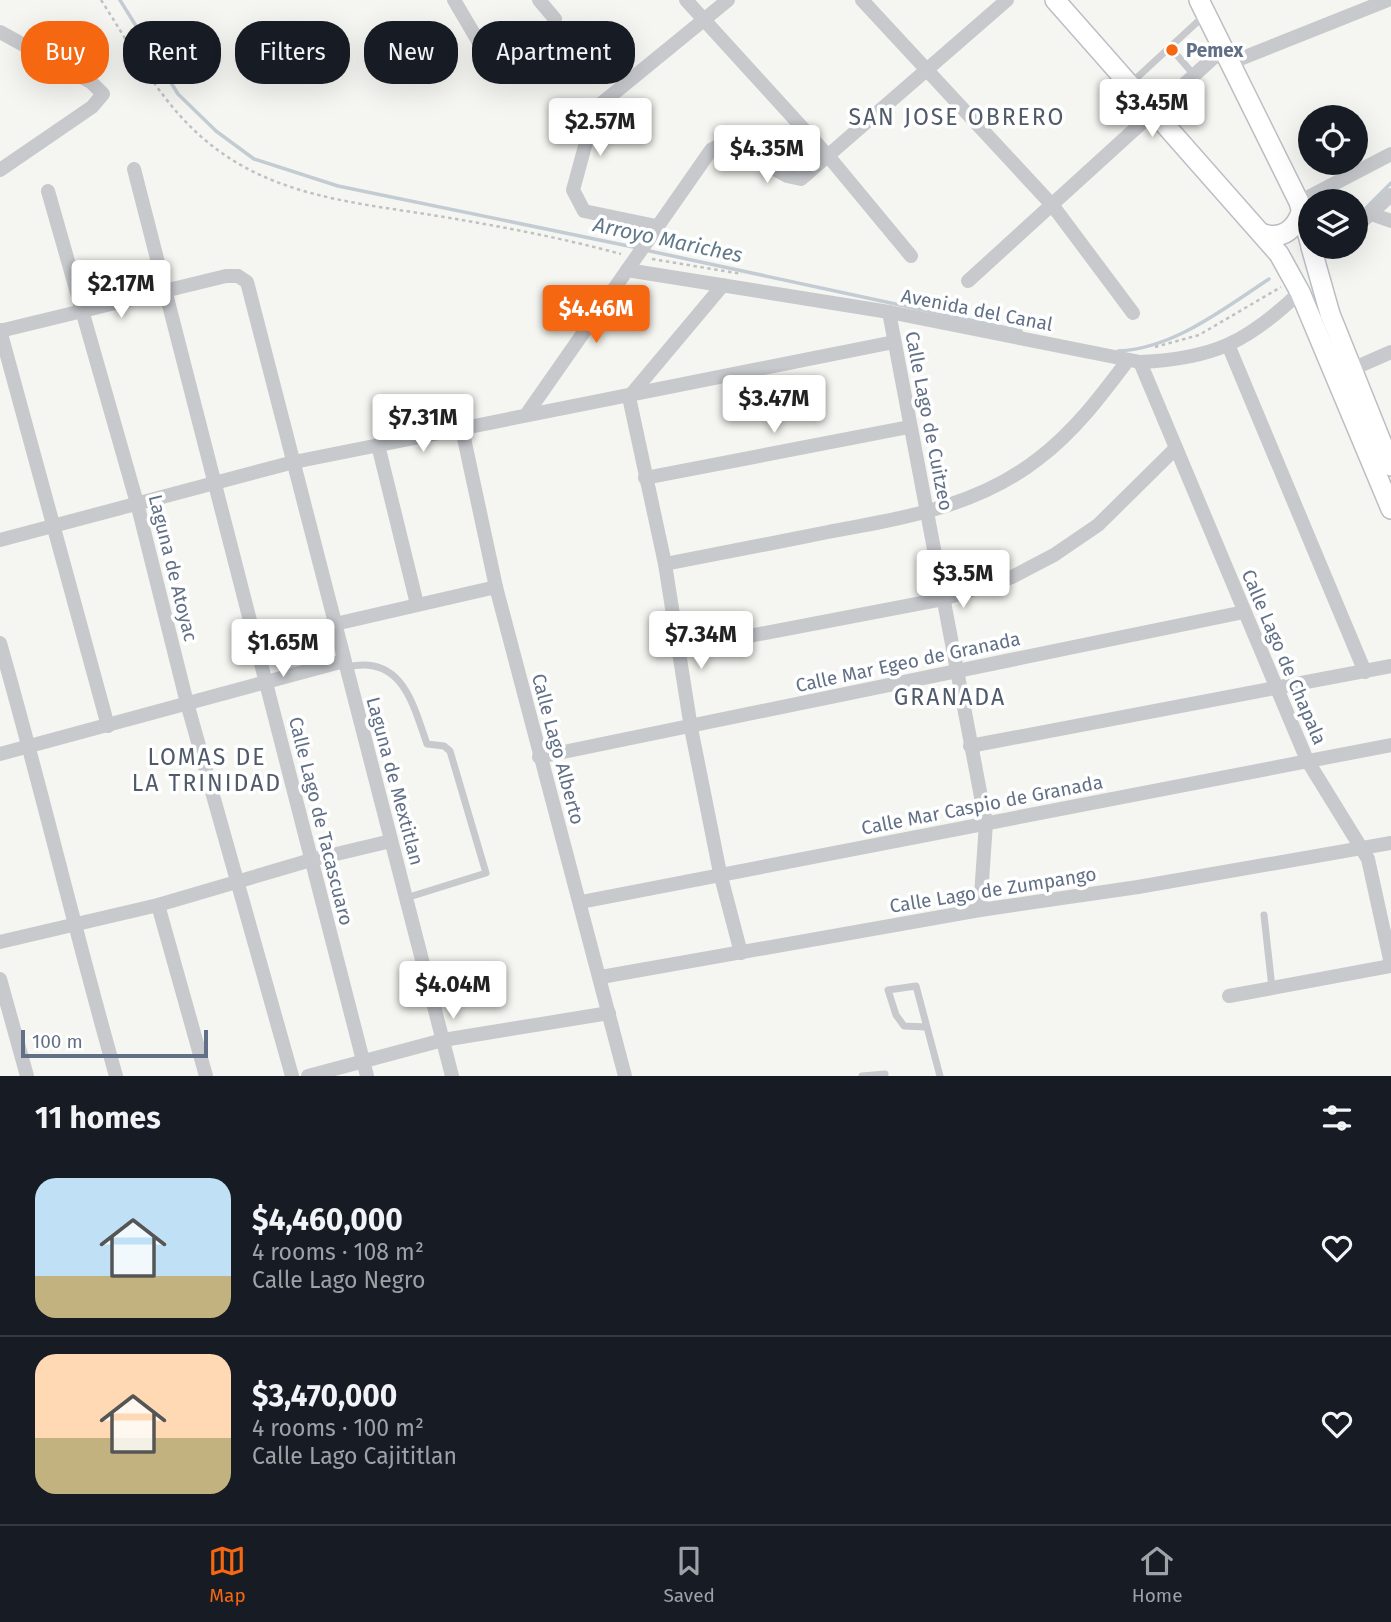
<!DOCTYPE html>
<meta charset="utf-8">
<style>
body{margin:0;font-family:"Fira Sans",sans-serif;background:#20242c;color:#f1f3f6;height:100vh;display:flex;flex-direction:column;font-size:26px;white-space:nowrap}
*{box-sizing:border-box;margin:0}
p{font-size:23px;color:#9ea1a6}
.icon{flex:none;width:38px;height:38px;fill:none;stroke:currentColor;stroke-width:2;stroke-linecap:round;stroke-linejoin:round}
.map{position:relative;height:1076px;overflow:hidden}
.side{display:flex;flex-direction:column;background:#171b24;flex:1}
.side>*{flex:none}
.banner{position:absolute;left:21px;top:21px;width:700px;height:63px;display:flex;gap:14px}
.tools{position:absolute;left:1298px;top:105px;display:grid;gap:14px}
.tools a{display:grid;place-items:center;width:70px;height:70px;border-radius:50%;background:#171b24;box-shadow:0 7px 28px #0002;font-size:35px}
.scale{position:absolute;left:21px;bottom:18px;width:187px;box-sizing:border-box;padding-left:7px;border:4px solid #617086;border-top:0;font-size:19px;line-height:24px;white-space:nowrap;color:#617086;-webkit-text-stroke:5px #fff;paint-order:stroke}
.price{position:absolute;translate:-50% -60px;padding:0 16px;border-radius:7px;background:#fff;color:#222;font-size:23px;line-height:46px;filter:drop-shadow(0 2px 4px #0008)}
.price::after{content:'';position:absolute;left:50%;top:42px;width:21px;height:16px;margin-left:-10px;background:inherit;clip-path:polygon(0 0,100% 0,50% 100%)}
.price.selected{background:#f66711;color:#fff}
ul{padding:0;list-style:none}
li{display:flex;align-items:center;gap:21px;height:175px;padding:0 35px}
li+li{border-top:2px solid #363941}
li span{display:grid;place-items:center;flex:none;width:196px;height:140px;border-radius:21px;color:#555}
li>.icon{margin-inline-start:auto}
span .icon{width:84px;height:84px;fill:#fffc;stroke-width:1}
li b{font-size:30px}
h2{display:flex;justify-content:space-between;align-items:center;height:84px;padding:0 35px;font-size:30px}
.tag{padding:0 24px;border-radius:28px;background:#171b24;box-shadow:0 7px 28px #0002;font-size:24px;line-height:63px}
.tag.selected{background:#f66711;color:#fff}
.menu{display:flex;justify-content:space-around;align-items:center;height:98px;border-top:2px solid #363941;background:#171b24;font-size:19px;color:#9ea1a6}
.menu a{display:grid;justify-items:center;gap:4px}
.menu .selected{color:#f66711}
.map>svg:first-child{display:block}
</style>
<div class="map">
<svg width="1391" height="1076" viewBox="0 0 1391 1076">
<rect width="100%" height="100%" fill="#f5f6f1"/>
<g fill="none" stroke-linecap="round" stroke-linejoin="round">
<g stroke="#c4ccd3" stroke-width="3.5">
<polyline points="120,0 178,94 216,131 254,159 338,186 638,248"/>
<polyline points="1363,211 1391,183"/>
<polyline points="645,250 1021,331"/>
<path d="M1118,351C1173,349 1225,308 1269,279"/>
</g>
<defs>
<g id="secondary">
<polyline points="1055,0 1279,254 1300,292 1391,509"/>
<polyline points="1199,0 1299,202 1311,246"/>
<path d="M1264,234C1284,240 1296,228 1302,210"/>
<polyline points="1311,247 1330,314 1391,466"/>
</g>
</defs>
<use href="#secondary" stroke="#bbbec4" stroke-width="22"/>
<g stroke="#c0c1c3" stroke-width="2.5" stroke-dasharray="3.5 3.5" stroke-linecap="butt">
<path d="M101,0C133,49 159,101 205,140C273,198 360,203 444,217C504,227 562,238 621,254"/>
<polyline points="652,259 742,274"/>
<polyline points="1155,347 1199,335 1281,287"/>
</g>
<g stroke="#c7c9cd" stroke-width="7">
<polyline points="1170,47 1194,75"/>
<polyline points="1130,84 1206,14"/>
<path d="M347,667C402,654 413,704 427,744L444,746L450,751L486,873L406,898"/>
<polyline points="1264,915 1272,988"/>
<polyline points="926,1027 904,1026 896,1015 888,990 916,986 940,1076"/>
<polyline points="862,1076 885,1074"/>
</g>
<g stroke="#c7c9cd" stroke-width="14">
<polyline points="454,0 494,68"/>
<polyline points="539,0 555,19"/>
<polyline points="686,0 829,157 911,256"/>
<polyline points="862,0 1053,206 1133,313"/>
<polyline points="0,32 91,82 103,94 92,107 0,170"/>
<polyline points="1230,63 1388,0"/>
<polyline points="134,169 367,1076"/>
<polyline points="48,191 137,503 187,703 292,1076"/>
<polyline points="1299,202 1391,154"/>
<polyline points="1371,214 1391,221"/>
<polyline points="656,226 584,211 573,190 594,113 602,103 728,0"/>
<polyline points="1356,227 1391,195"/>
<polyline points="1313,258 1329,247"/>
<path d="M627,270L889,312L1140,362C1213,359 1248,342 1300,292"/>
<polyline points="968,281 1223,49"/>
<polyline points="889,312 986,823 980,910"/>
<polyline points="0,330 108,726"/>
<polyline points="0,331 226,276 238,276 247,282 452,1076"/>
<polyline points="1229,347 1365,672"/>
<polyline points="1140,362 1307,760 1368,859 1391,964"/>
<polyline points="1350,370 1391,352"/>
<polyline points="629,397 665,564 691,728 720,873 741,953"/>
<polyline points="629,397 723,285"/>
<polyline points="526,415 711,150 722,144 730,144 787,176 801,179 1007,0"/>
<polyline points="462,429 496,587 625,1076"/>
<polyline points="378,445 417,604"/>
<polyline points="645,478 909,427"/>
<polyline points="0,540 294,462 894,342"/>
<path d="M665,564C720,553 774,543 828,532C902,518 977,507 1038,459C1074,432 1101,396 1128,360"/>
<polyline points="335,624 496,587"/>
<path d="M0,643C41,786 75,932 116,1076"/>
<polyline points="681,649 943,599 1012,577 1054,555 1098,525 1176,448"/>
<polyline points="970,746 1391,666"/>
<polyline points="0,754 344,661"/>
<polyline points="539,757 1244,612"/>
<polyline points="581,902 1391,745"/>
<polyline points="158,905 206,1076"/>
<polyline points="0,942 158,905 311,860 391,841"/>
<polyline points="601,977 980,910 1138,887 1391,843"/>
<polyline points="0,979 27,1076"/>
<polyline points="1229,996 1391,966"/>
<polyline points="308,1076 443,1040 609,1013"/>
</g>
<use href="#secondary" stroke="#fff" stroke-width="19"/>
</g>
<circle fill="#f66711" stroke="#fff" stroke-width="2.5" cx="1172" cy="50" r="7"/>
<g text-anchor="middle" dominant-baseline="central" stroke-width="7" stroke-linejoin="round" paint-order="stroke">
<g font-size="19" font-weight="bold" fill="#617086" stroke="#fff" text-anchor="start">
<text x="1186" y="50">Pemex</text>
</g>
<g font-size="19" fill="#617086" stroke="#fff">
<text transform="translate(977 310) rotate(11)">Avenida del Canal</text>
<text transform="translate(929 421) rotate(79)">Calle Lago de Cuitzeo</text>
<text transform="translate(173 568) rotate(76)">Laguna de Atoyac</text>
<text transform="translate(1284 657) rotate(67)">Calle Lago de Chapala</text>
<text transform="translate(908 662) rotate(-12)">Calle Mar Egeo de Granada</text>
<text transform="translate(558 749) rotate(75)">Calle Lago Alberto</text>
<text transform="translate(395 781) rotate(75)">Laguna de Mextitlan</text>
<text transform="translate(982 805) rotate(-11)">Calle Mar Caspio de Granada</text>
<text transform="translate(321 821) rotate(76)">Calle Lago de Tacascuaro</text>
<text transform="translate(993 890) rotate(-9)">Calle Lago de Zumpango</text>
</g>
<g font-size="21" font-style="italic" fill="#61798a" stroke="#fff">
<text transform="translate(668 240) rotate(12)">Arroyo Mariches</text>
</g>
<g font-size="23" letter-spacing="2" fill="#505b6a" stroke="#fff">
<text x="957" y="117">SAN JOSE OBRERO</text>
<text x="950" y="697">GRANADA</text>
<text x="207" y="757">LOMAS DE<tspan x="207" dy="26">LA TRINIDAD</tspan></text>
</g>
</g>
</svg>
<div class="tools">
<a><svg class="icon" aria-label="locate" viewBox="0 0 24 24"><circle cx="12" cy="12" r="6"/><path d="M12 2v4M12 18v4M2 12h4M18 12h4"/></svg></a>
<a><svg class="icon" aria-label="layers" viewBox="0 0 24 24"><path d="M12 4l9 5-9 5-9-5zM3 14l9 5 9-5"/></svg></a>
</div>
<div class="scale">100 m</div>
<b class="price" style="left:1152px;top:139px">$3.45M</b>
<b class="price" style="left:600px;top:158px">$2.57M</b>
<b class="price" style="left:767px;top:185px">$4.35M</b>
<b class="price" style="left:121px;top:320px">$2.17M</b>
<b class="price selected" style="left:596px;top:345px">$4.46M</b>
<b class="price" style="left:774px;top:435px">$3.47M</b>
<b class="price" style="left:423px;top:454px">$7.31M</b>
<b class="price" style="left:963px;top:610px">$3.5M</b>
<b class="price" style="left:701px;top:671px">$7.34M</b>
<b class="price" style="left:283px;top:679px">$1.65M</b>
<b class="price" style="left:453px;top:1021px">$4.04M</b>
<div class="banner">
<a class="tag selected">Buy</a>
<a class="tag">Rent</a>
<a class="tag">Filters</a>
<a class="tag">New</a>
<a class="tag">Apartment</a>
</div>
</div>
<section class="side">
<h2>11 homes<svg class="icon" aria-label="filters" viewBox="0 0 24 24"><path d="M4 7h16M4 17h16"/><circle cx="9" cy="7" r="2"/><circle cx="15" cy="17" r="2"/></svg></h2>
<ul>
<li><span style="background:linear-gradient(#bfe0f5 70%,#c2b280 0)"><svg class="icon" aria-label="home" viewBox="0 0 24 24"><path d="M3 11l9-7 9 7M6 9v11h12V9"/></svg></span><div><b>$4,460,000</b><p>4 rooms · 108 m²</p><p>Calle Lago Negro</p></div><svg class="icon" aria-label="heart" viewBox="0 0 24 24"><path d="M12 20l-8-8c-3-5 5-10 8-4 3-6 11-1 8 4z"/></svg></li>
<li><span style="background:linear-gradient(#ffd9b3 60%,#c2b280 0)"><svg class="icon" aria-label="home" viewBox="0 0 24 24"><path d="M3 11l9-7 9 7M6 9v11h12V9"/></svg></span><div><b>$3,470,000</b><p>4 rooms · 100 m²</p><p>Calle Lago Cajititlan</p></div><svg class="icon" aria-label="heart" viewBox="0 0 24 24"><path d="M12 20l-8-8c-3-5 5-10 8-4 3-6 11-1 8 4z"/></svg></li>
</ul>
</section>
<nav class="menu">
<a class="selected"><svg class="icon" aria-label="map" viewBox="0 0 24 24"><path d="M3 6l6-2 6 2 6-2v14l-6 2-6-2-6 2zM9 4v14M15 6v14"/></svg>Map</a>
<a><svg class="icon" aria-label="saved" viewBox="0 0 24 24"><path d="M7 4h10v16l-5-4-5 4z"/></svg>Saved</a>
<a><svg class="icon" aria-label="home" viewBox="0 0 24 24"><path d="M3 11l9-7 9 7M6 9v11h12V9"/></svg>Home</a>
</nav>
